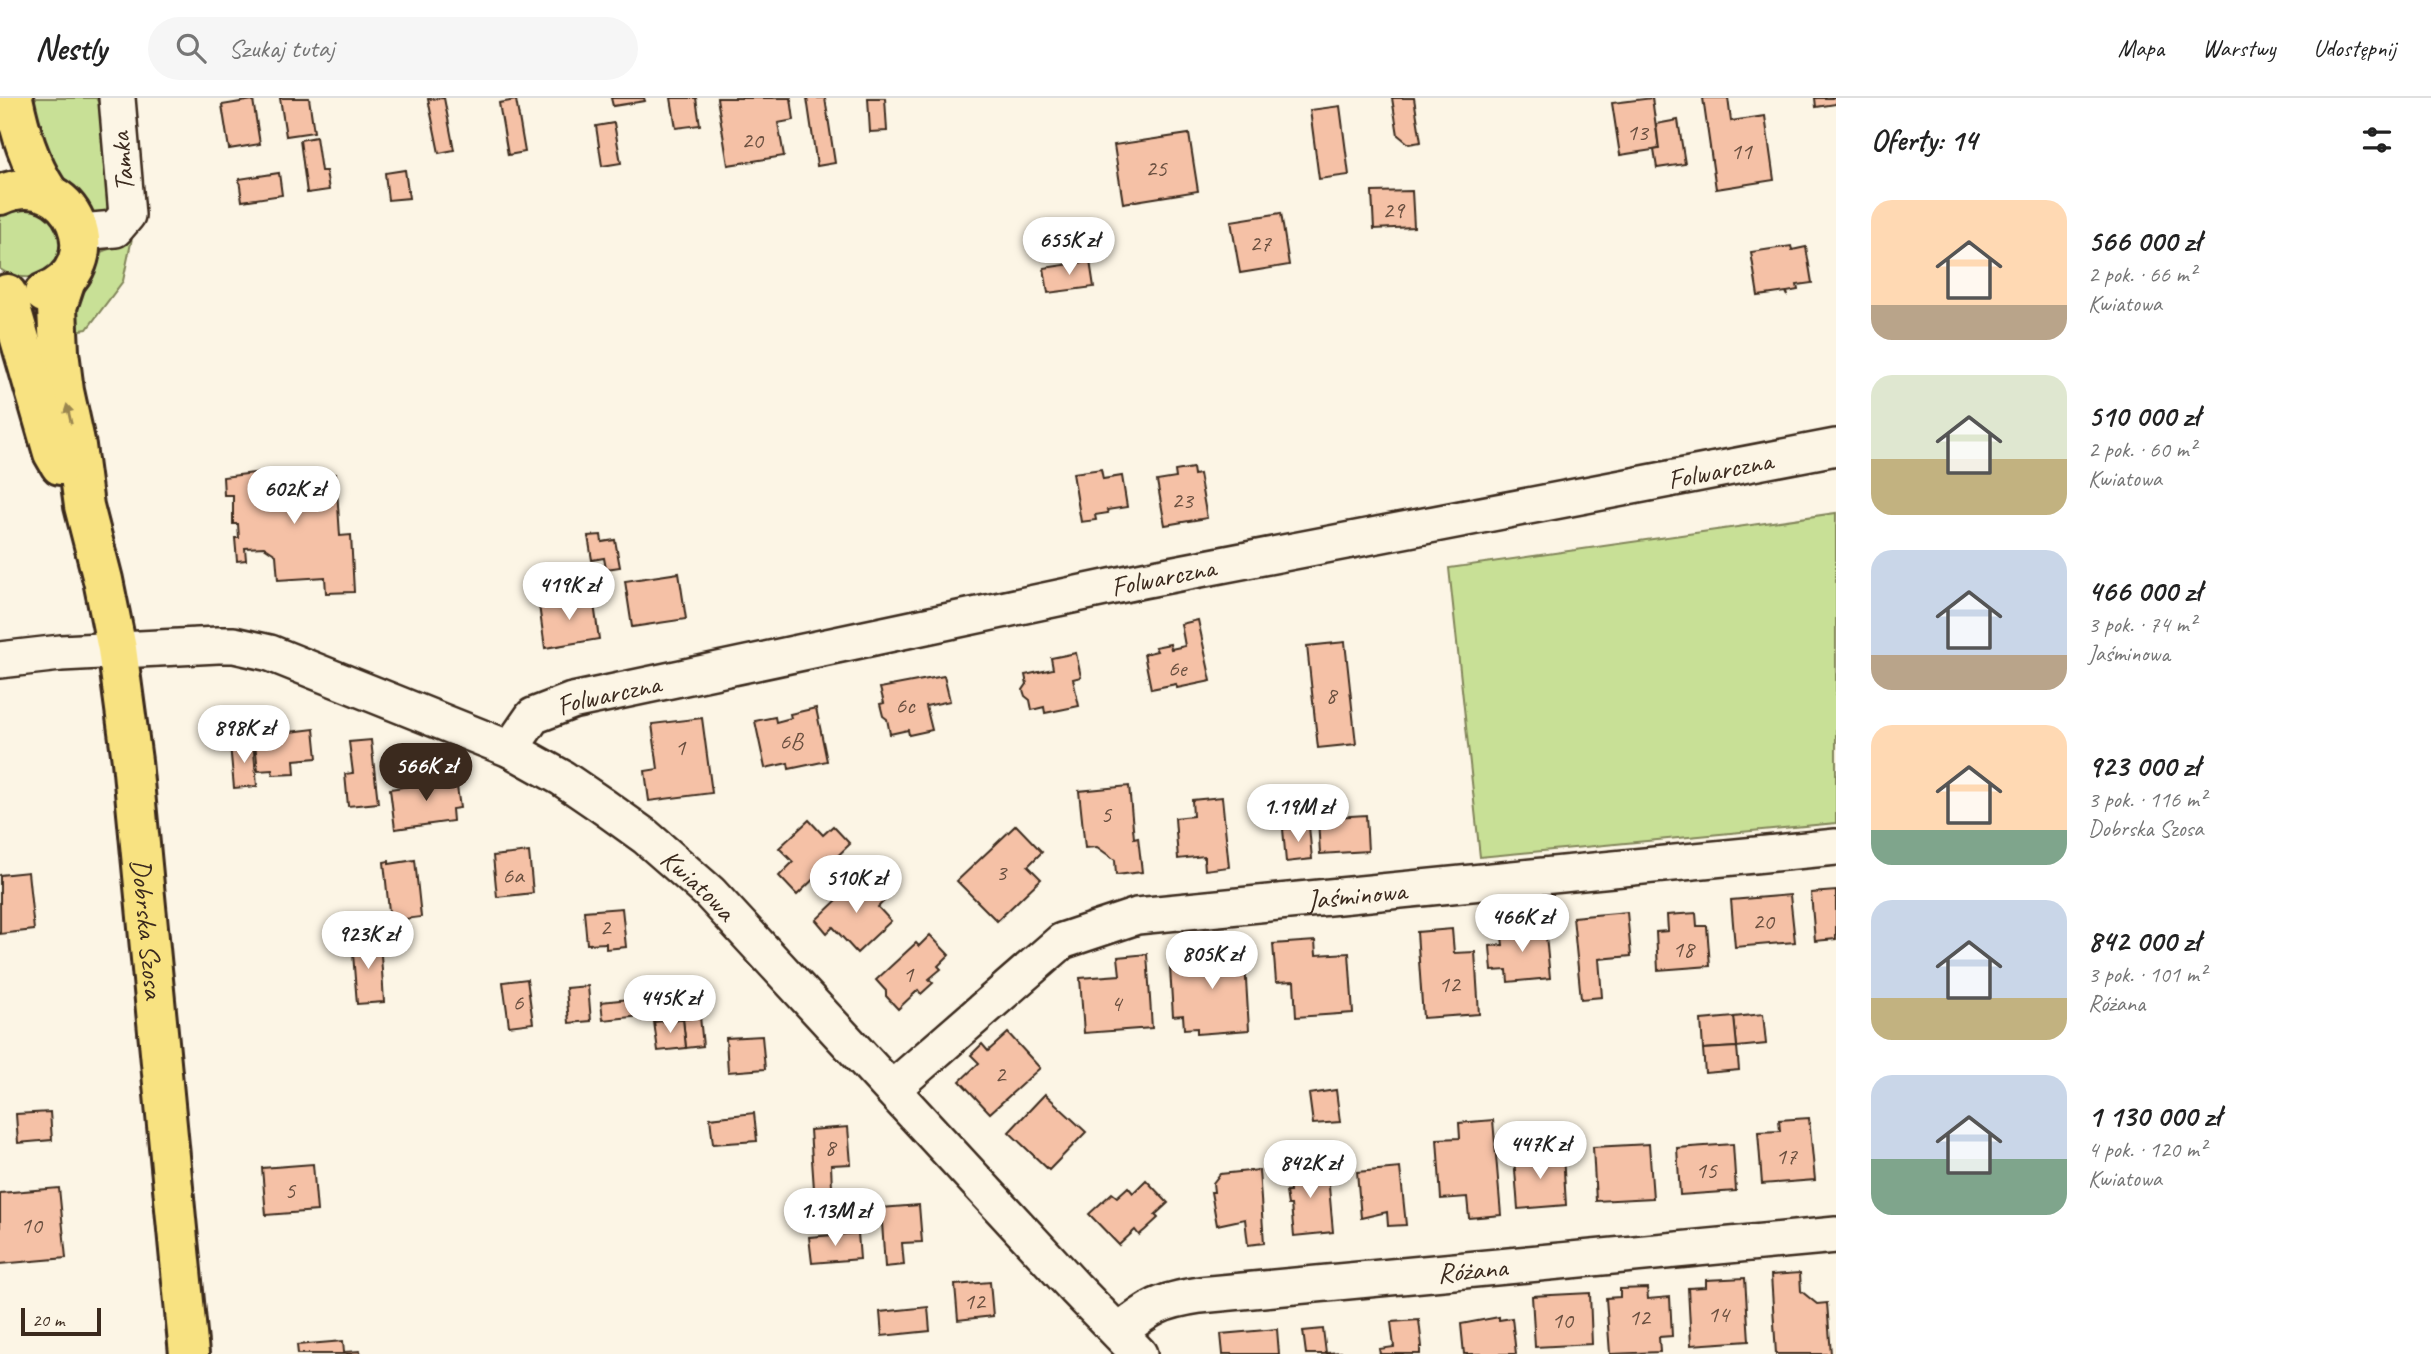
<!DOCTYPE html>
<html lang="pl">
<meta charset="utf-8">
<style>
body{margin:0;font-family:Caveat,sans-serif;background:#f6f6f6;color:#222;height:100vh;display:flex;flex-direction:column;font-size:26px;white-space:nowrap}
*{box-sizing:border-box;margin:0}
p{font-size:23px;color:#767676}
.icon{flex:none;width:38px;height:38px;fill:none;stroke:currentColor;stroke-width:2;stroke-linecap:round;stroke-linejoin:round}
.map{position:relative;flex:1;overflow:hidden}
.panel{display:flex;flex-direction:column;background:#fff;width:595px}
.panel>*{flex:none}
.scale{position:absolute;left:21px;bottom:18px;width:80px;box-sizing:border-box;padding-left:7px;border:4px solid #3b2a1e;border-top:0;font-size:19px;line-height:24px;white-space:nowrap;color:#3b2a1e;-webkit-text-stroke:5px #fcf5e5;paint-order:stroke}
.price{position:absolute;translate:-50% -60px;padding:0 16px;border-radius:24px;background:#fff;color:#222;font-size:23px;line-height:46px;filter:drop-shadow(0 2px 4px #0008)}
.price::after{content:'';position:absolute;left:50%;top:42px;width:21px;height:16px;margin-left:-10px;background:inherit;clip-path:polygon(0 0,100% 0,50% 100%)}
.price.selected{background:#3b2a1e;color:#fff}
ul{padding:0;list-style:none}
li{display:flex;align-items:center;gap:21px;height:175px;padding:0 35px}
li span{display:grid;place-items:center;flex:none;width:196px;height:140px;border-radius:21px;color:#555}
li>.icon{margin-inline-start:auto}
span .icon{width:84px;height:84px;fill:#fffc;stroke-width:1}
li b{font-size:30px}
h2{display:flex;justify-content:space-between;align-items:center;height:84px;padding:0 35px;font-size:30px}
header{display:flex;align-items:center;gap:42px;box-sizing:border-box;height:98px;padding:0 35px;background:#fff;border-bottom:2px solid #e0e0e0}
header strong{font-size:33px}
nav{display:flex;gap:38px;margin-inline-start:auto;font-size:24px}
.search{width:490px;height:63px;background:#f6f6f6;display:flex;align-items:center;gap:18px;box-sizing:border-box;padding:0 24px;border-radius:38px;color:#767676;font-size:26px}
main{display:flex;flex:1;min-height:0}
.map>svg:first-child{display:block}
</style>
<header>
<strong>Nestly</strong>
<div class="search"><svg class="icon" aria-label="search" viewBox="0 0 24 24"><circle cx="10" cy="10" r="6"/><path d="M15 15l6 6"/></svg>Szukaj tutaj</div>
<nav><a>Mapa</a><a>Warstwy</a><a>Udostępnij</a></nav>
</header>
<main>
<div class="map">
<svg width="1836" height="1256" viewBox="0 0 1836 1256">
<rect width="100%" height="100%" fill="#fcf5e5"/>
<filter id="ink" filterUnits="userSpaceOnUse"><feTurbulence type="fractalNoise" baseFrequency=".0143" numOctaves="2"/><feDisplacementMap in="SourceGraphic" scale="14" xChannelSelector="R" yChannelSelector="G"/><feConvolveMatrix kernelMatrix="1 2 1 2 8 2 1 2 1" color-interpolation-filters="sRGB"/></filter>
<g filter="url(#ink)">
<g fill="#c8e096" stroke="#82855a" stroke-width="2">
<polygon points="36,0 96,0 100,7 113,104 100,118 91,117 71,86 54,80 30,7"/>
<path d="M37,108L59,126C60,135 63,147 61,155C55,184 19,184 0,171V116L8,110Z"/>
<path d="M132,140L123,183L87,231L75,233L67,221L95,157C107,150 122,149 132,140Z"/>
<polygon points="1836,415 1836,725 1480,759 1449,470"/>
</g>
<g fill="#f5c1a6" stroke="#3b2a1e" stroke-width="2">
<polygon points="280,0 309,0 314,34 286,38"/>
<polygon points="444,0 454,52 439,55 428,1"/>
<polygon points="611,0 644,0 645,3 613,8"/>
<polygon points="671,0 696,0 700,27 676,30"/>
<polygon points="717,0 791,0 794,22 778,25 784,58 728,67"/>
<polygon points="807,0 825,0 835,65 817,68"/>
<polygon points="868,0 885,0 887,33 870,34"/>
<polygon points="1392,0 1414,0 1421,44 1409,46 1398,37"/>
<polygon points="1652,0 1659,51 1620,57 1612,5"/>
<polygon points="1703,0 1728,0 1731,23 1765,18 1774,82 1716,91"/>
<polygon points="1815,0 1836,0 1836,6 1816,9"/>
<polygon points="253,2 260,46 229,51 222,7"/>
<polygon points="516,2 525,54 508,57 499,5"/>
<polygon points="1340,8 1349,77 1319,81 1310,12"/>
<polygon points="1678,22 1685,66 1657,70 1654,52 1659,51 1656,26"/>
<polygon points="614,25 621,65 602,68 596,28"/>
<polygon points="1189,36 1198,93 1123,105 1114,47"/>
<polygon points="316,39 321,73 326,73 329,92 307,95 300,42"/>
<polygon points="405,72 409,100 388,102 385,75"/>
<polygon points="279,75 282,97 242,103 239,81"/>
<polygon points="1412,93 1414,129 1374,131 1372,94"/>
<polygon points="1281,115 1289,167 1240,175 1231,123"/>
<polygon points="1791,148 1792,152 1806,149 1812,185 1797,187 1798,192 1787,194 1788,198 1786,194 1758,198 1751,154"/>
<polygon points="1090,163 1094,189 1048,195 1044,170"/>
<polygon points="1193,370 1194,377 1199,376 1207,420 1165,427 1157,383 1176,380 1175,373"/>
<polygon points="1101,371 1103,381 1122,378 1127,409 1107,412 1108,415 1095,417 1096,422 1081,424 1073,375"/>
<polygon points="262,374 262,378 291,376 291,383 306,382 306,378 336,376 340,438 351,437 354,494 326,495 325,479 278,482 276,457 264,449 245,450 246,462 237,463 235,440 239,440 238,426 233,426 233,397 224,397 223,379"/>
<polygon points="601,437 602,444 615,442 620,469 606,471 604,460 592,462 588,438"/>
<polygon points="679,475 686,521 632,529 625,483"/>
<polygon points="593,499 599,541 545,550 539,507"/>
<polygon points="1198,522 1211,583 1177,590 1176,586 1151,591 1144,556 1157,553 1155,549 1170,546 1171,551 1185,548 1181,526"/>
<polygon points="1345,544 1356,646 1318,650 1307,548"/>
<polygon points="1076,555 1081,579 1073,581 1079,608 1045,615 1044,609 1032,612 1030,602 1025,598 1023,592 1027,586 1025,577 1053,571 1051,560"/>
<polygon points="944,578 950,603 926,608 932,632 909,637 908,632 890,636 887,621 883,618 880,606 884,605 880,590"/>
<polygon points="816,610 827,663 789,671 788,665 765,670 755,623 775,619 776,624 791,620 790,616"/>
<polygon points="702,620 712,695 649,703 645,673 658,671 652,626"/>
<polygon points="289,626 289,634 314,631 317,660 294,662 295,676 273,677 272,672 258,673 254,635 266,634 266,628"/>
<polygon points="371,642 378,705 348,708 345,676 353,675 349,644"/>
<polygon points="253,643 257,688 234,690 230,646"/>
<polygon points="455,675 460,710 452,711 453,723 395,731 390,691 435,684 434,678"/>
<polygon points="1129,688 1134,740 1138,739 1142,774 1116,777 1115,762 1097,749 1085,750 1079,693"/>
<polygon points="1222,699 1229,769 1205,772 1204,758 1178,761 1175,720 1193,718 1192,702"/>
<polygon points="1366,717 1368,753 1320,756 1318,720"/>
<polygon points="809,722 823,737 833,728 850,746 797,797 779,778 793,764 779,750"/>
<polygon points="1016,727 1042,754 1028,768 1041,781 997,823 957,783"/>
<polygon points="1309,728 1312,761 1286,764 1283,731"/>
<polygon points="529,754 533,795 497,799 493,758"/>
<polygon points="415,762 421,819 390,823 384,764 389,763 389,766"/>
<polygon points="28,774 34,832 0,836 0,777"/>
<polygon points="862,778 885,802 878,809 891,823 857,855 833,829 827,835 816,822"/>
<polygon points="1836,793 1836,841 1815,843 1811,795"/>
<polygon points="1790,797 1795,844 1735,849 1731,802"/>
<polygon points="622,810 626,849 606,851 606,845 587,846 584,813"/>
<polygon points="1627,814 1631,858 1599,861 1602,899 1581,901 1573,819"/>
<polygon points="1696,815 1697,828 1707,828 1710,868 1658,872 1656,834 1668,833 1667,817"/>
<polygon points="1545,827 1550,880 1508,884 1507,872 1492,873 1490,848 1503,847 1501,831"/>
<polygon points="1452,831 1454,855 1475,854 1479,916 1423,920 1417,834"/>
<polygon points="930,837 949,857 938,868 941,871 929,881 933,885 921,896 918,892 898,911 886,898 886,893 876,882 916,845 919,848"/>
<polygon points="380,841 384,904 357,906 352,843"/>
<polygon points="1315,843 1316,857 1349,855 1353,915 1296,919 1294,883 1276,884 1273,846"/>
<polygon points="1244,848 1249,932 1197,936 1197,930 1184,931 1183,917 1173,918 1170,870 1192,869 1191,852"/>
<polygon points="1147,856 1152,930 1084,935 1080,880 1120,877 1118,859"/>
<polygon points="527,881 533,925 509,928 503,884"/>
<polygon points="588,888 591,923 569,925 566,890"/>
<polygon points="690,899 698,899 703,948 686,950 683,921 692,920"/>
<polygon points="639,900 641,918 603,922 601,904"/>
<polygon points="1763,916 1766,946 1737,949 1734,919"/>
<polygon points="1734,919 1737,949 1703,951 1701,922"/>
<polygon points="683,921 686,950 658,953 654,924"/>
<polygon points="1008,935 1040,970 990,1015 960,983 979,965 971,957 982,946 988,953"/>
<polygon points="762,938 765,971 728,974 726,940"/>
<polygon points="1737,949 1739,972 1705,975 1703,951"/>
<polygon points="1336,992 1340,1024 1313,1026 1309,996"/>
<polygon points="1045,996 1086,1034 1049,1072 1009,1034"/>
<polygon points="50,1014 52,1042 18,1045 16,1016"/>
<polygon points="754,1015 757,1043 713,1046 710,1020"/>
<polygon points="1809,1020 1815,1082 1762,1086 1758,1034 1780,1033 1779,1022"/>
<polygon points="1493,1022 1501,1117 1469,1120 1467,1099 1441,1101 1437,1041 1460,1040 1459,1025"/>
<polygon points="848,1029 851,1066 831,1067 832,1089 814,1091 810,1032"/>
<polygon points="1649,1046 1653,1100 1596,1103 1593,1049"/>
<polygon points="1733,1046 1736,1093 1680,1097 1677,1050"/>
<polygon points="1563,1056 1566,1107 1518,1111 1514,1059"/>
<polygon points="313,1066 317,1113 266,1117 262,1070"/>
<polygon points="1327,1066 1333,1134 1294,1138 1291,1107 1288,1107 1286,1094 1290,1094 1288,1070"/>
<polygon points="1400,1070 1406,1127 1388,1128 1387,1114 1361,1120 1357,1074"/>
<polygon points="1259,1072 1264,1145 1248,1147 1245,1121 1217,1127 1211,1094 1214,1094 1213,1085 1220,1076"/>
<polygon points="1146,1082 1168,1105 1155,1117 1158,1120 1145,1132 1139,1137 1135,1132 1119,1147 1089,1116 1112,1095 1117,1099 1128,1089 1133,1095"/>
<polygon points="59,1090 66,1160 0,1166 0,1095"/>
<polygon points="919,1107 922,1144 902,1145 904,1167 885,1169 881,1110"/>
<polygon points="858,1135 860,1161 812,1165 809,1139"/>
<polygon points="1800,1175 1801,1193 1817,1206 1827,1205 1831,1256 1776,1256 1771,1177"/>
<polygon points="1745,1180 1749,1243 1691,1247 1688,1190 1706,1189 1706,1182"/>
<polygon points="990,1184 993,1218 958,1222 955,1187"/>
<polygon points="1647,1190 1648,1201 1670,1199 1672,1238 1659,1239 1660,1254 1610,1256 1606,1200 1620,1199 1620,1191"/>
<polygon points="1590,1195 1592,1246 1535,1249 1532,1198"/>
<polygon points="928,1209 930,1233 882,1238 880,1214"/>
<polygon points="1499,1219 1499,1222 1512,1220 1516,1256 1464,1256 1461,1226"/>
<polygon points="1419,1222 1422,1249 1420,1249 1420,1256 1380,1256 1379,1251 1394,1249 1391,1224"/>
<polygon points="1277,1231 1279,1256 1223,1256 1221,1236"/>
<polygon points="1323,1231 1326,1255 1341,1254 1341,1256 1306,1256 1303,1233"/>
<polygon points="343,1243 344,1254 360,1253 361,1256 298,1256 297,1247"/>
</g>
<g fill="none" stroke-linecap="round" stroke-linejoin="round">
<defs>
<g id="minor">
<polyline points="80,134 115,131 127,117 117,0"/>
<path id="s1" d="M0,562L61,555L218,547H234L270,555L510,651L562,680L603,708L646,739L710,795L1075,1190L1139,1256"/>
<path id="s2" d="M510,651L533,618L572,603L1143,482L1836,349"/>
<path id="s3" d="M892,991L1062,843L1137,818L1836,749"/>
<path id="s4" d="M1119,1234C1151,1209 1160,1203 1200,1197L1836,1137"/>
</g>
<g id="major">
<path d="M13,0C20,34 29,64 48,94"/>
<path d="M0,97C73,65 114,170 44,195"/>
<path id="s5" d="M66,182L57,209L59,254L64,293L76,348L84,408L103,482L117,551L132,663L189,1256"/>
<polyline points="7,196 53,355 60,367"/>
</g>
</defs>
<use href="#minor" stroke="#3b2a1e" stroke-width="40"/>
<use href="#major" stroke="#3b2a1e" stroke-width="44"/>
<use href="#minor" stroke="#fcf5e5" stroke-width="35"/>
<use href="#major" stroke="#f8e281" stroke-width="38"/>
</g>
<defs><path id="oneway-solid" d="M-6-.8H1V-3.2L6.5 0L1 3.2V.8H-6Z" transform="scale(1.75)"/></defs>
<use fill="#9a8650" href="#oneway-solid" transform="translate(69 316) rotate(-103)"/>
</g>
<g text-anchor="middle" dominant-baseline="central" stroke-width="5" stroke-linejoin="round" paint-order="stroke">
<g font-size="24" fill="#6a5040">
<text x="1637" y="34">13</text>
<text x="752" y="42">20</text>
<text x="1741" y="53">11</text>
<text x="1156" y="70">25</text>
<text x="1393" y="112">29</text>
<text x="1260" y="145">27</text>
<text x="1182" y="402">23</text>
<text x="1177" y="570">6e</text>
<text x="1331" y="597">8</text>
<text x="905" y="607">6c</text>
<text x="791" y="643">6B</text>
<text x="680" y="649">1</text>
<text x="1106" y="716">5</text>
<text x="1001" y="774">3</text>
<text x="513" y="777">6a</text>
<text x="1763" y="823">20</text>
<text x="605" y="829">2</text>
<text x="1683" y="851">18</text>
<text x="908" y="876">1</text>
<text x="1449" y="886">12</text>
<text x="518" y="904">6</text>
<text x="1116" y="905">4</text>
<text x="1000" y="976">2</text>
<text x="830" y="1049">8</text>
<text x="1786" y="1058">17</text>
<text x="1706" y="1072">15</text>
<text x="290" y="1092">5</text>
<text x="31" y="1127">10</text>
<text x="974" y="1203">12</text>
<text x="1718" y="1216">14</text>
<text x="1639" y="1219">12</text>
<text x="1562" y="1222">10</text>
</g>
<g font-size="28" fill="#3b2a1e" stroke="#fcf5e5">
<text transform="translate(122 64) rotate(-95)">Tamka</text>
<text stroke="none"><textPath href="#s2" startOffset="1253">Folwarczna</textPath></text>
<text stroke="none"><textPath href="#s2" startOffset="686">Folwarczna</textPath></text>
<text stroke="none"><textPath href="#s2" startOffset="119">Folwarczna</textPath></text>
<text stroke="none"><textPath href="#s1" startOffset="763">Kwiatowa</textPath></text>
<text stroke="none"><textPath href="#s3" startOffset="525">Jaśminowa</textPath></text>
<text stroke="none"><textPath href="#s5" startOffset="658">Dobrska Szosa</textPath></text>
<text stroke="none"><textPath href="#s4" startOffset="364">Różana</textPath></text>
</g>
</g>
</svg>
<div class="scale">20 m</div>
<b class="price" style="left:1069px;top:179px">655K zł</b>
<b class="price" style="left:294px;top:428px">602K zł</b>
<b class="price" style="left:569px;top:524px">419K zł</b>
<b class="price" style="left:244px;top:667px">898K zł</b>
<b class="price selected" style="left:426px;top:705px">566K zł</b>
<b class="price" style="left:1298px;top:746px">1.19M zł</b>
<b class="price" style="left:856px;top:817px">510K zł</b>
<b class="price" style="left:1522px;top:856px">466K zł</b>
<b class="price" style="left:368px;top:873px">923K zł</b>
<b class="price" style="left:1212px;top:893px">805K zł</b>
<b class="price" style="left:670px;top:937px">445K zł</b>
<b class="price" style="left:1540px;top:1083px">447K zł</b>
<b class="price" style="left:1310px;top:1102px">842K zł</b>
<b class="price" style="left:835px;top:1150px">1.13M zł</b>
</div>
<section class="panel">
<h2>Oferty: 14<svg class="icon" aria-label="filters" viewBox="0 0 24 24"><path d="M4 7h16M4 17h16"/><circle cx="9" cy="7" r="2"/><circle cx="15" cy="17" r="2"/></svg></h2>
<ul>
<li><span style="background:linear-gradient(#ffd9b3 75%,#b9a48a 0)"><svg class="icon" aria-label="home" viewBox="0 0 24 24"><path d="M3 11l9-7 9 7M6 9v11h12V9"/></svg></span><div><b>566 000 zł</b><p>2 pok. · 66 m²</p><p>Kwiatowa</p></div></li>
<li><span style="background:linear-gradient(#dfe7d0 60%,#c2b280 0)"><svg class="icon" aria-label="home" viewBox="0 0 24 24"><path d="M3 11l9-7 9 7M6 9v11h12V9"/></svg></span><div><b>510 000 zł</b><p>2 pok. · 60 m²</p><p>Kwiatowa</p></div></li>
<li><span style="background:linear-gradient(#c9d6e8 75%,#b9a48a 0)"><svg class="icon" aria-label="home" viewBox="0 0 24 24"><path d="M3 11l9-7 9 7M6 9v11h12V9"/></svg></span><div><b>466 000 zł</b><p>3 pok. · 74 m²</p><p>Jaśminowa</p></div></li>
<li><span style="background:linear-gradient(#ffd9b3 75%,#7fa58c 0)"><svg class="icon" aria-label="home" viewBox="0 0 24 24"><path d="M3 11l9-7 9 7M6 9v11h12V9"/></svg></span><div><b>923 000 zł</b><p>3 pok. · 116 m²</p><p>Dobrska Szosa</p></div></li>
<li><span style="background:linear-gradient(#c9d6e8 70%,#c2b280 0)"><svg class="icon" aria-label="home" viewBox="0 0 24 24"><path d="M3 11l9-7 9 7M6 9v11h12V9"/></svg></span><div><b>842 000 zł</b><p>3 pok. · 101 m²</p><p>Różana</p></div></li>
<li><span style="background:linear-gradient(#c9d6e8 60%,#7fa58c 0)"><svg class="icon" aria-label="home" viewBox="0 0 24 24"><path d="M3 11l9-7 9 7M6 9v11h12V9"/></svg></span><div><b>1 130 000 zł</b><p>4 pok. · 120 m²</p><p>Kwiatowa</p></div></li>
</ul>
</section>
</main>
